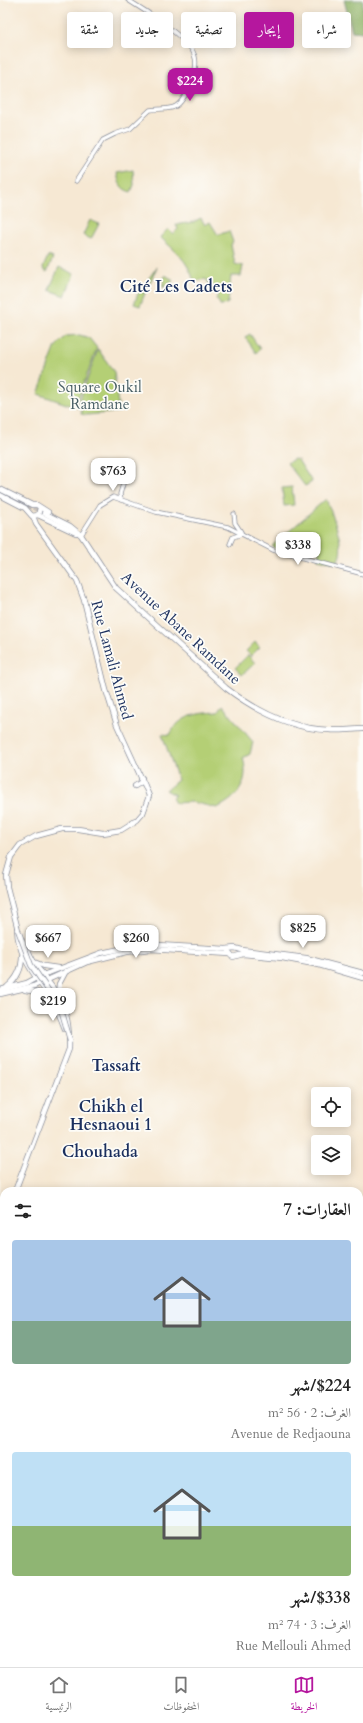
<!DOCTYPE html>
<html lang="ar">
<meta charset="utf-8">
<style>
body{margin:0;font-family:Cardo,Amiri,serif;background:#f6f6f6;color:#222;direction:rtl;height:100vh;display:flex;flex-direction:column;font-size:15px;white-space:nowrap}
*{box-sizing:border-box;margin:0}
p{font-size:13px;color:#767676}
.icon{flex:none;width:22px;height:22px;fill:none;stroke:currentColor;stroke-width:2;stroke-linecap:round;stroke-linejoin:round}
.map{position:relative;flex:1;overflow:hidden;direction:ltr}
.side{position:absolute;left:0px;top:1187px;width:363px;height:480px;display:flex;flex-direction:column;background:#fff;border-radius:12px 12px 0 0;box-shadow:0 2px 10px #0003;direction:rtl}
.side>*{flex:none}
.hud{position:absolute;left:12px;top:12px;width:339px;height:36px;direction:rtl;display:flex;gap:8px}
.tools{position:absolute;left:311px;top:1087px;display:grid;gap:8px}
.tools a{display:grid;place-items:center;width:40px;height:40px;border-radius:4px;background:#fff;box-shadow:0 2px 10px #0003;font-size:20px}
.price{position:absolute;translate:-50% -34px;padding:0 9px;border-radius:8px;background:#fff;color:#222;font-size:13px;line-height:26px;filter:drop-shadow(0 1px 2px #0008)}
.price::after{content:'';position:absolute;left:50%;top:24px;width:12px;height:9px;margin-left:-6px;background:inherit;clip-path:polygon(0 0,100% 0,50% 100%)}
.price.on{background:#b5179e;color:#fff}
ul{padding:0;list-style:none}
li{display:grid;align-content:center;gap:8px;height:212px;padding:0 12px}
li span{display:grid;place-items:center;height:124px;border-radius:4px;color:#555}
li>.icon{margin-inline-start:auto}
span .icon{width:72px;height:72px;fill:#fffc;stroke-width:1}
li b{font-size:17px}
h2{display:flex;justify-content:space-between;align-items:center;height:48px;padding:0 12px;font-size:17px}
.chip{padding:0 14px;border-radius:4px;background:#fff;box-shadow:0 2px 10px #0003;font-size:14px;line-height:36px}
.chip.on{background:#b5179e;color:#fff}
.dock{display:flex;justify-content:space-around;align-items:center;height:56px;border-top:1px solid #e0e0e0;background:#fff;font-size:11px;color:#767676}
.dock a{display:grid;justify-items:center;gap:2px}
.dock .on{color:#b5179e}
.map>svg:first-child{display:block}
</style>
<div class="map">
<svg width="363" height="1667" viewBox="0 0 363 1667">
<rect width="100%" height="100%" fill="#fdfcf7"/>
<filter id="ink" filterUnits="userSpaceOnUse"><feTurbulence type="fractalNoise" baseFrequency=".025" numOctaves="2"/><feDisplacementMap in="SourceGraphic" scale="8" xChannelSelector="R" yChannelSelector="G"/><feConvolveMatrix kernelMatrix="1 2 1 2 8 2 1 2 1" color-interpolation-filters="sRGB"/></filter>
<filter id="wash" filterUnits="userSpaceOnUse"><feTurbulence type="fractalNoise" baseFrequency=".012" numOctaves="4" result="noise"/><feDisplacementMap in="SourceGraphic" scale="16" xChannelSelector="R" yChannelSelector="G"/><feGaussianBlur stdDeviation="0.9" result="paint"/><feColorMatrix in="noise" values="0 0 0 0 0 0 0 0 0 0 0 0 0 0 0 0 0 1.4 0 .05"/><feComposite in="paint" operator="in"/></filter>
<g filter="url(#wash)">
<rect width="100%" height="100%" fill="#f6e8d3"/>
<g fill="#b4cf75" stroke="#687f6a">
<path d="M133,170L134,185L131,192C120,189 119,183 117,173Z"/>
<path d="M201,218L205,225L210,222L218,235L229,231L233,242L231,245L235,264L243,266L241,276H231L228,303L221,306L216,298L218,296L206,279L194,281C187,259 176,252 160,237L168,229L173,234L178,229L176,225L193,222Z"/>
<polygon points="90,220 99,224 91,239 83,235"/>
<polygon points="48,256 53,258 47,272 44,270 43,268"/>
<polygon points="59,267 74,274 65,296 49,290"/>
<polygon points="157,267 145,293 140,290"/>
<polygon points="165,275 172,279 172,283 166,284 165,287 162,287"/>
<polygon points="139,291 145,293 140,306 134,304"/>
<polygon points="250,334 260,349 256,353 245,337"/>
<polygon points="80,335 89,338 97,348 75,407 38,394 56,346 66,336"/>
<polygon points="98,349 114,372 119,412 87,415 81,414 82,409 77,408"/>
<polygon points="294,459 298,460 312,482 305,486 287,463"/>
<polygon points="292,487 294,505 284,506 282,488"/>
<path d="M326,499C331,512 348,550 337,561L332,562L318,559L320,544L307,541L306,545L292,542H284L281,552L272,546Z"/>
<polygon points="255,642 260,647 251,656 246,651"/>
<polygon points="248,655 255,663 242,675 235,668"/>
<path d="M222,705L253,742L250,754L243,758C250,782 238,798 217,808L192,802L175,803L172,798L175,795L166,790L178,780L162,734L170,735C179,715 198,713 218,712Z"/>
<polygon points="4,1325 4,1402 0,1404 0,1326"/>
</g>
<g fill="#8fb266" stroke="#557062">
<polygon points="344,0 363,0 363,32 352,31"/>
<polygon points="363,1484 363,1667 226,1667 223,1663 359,1663 359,1485"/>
</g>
</g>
<g filter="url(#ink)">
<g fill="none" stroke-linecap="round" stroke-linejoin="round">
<polyline stroke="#cac3bc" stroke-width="4.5" stroke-dasharray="4.5 2" stroke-linecap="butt" points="27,505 44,513"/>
<defs>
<g id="minor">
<path d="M76,181L103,140L115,134L130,129L150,110C165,107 175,113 184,97C187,93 190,89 192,84C194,74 198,63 194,54C189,39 143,9 128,0"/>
<polyline points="121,500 120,494 123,484"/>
<polyline points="234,514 235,523 241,532"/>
<polyline points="81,535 100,505 113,497 156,512 228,527 273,550 363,574"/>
<polyline points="230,544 233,537 242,534"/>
<polyline points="0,1435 4,1442"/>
<polyline points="0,1477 4,1479"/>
<polyline points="359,1610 363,1612"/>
<polyline points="197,1663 198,1667"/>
</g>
<g id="major">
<polyline points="0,489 32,505 37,505 48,512"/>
<polyline points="0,495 25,508 32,516 38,515 40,508"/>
<path d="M44,513L70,526L81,535L116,588L226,688C255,710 292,729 329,730C340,731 352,729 363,729"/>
<polyline points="38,515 76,533"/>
<polyline points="135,786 140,783 142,778"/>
<path d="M17,929C18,957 36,976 50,998C57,1008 61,1018 65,1029"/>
<polyline points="18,930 7,887 6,875 11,857 20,845 36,836 62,829 78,829 103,833 121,830 137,820 143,813 149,796 145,786 117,725 106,690 84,600 77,581 36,524 33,516"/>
<polyline points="229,952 233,957 243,954 282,958 319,965 363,978"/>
<polyline points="34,962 44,966 58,968"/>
<polyline points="43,975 101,953 135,946 158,945 226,949 235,948 242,950 306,958 363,973"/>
<polyline points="39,981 43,982 87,962 127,952 150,949 230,954"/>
<path d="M7,987C17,979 22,969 22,956"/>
<polyline points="0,990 27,983 38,977"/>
<polyline points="25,990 37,992 48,997"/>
<polyline points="0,994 34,986 42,982"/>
<polyline points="58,995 59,984 66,971"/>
<path d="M15,1191L69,1049C70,1023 66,1004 49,983C47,981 46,977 44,975C36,967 31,959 27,947"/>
<polyline points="0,1230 4,1219"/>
</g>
<g id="highway">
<polyline points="359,1424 363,1422"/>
<polyline points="359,1431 363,1429"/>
<polyline points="0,1461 4,1462"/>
<polyline points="0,1468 4,1469"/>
</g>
</defs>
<use href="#minor" stroke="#888c98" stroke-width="5"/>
<use href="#major" stroke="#888c98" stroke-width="6"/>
<use href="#highway" stroke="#888c98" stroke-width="6"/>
<use href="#minor" stroke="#fff" stroke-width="3.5"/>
<use href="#major" stroke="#fff" stroke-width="4.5"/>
<use href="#highway" stroke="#fff" stroke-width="5"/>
<defs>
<g id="rail">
<polyline points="359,1473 363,1472"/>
<polyline points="0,1499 4,1500"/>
</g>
</defs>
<use href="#rail" stroke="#1b2f5e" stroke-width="2.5"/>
<use href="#rail" stroke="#fdfcf7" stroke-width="1" stroke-dasharray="3" stroke-linecap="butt"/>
<defs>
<polyline id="major-bridge" points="18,930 31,965 61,1009 70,1040"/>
</defs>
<use href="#major-bridge" stroke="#888c98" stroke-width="6" stroke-linecap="butt"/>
<use href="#major-bridge" stroke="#fff" stroke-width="4.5"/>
</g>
</g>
<g text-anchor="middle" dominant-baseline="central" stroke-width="3.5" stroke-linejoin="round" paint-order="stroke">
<g font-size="15" fill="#495f65" stroke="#fdfcf7">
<text x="100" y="387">Square Oukil<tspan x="100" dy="17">Ramdane</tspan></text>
</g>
<g font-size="15" fill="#1b2f5e" stroke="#fdfcf7">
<text transform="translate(181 628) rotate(43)">Avenue Abane Ramdane</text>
<text transform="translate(112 660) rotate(75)">Rue Lamali Ahmed</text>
</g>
<g font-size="16" font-weight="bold" fill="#1b2f5e" stroke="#fdfcf7">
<text x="176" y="287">Cité Les Cadets</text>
<text x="116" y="1066">Tassaft</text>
<text x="111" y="1107">Chikh el<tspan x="111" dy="18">Hesnaoui 1</tspan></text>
<text x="100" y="1152">Chouhada</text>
</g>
</g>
</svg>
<div class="tools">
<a><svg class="icon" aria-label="locate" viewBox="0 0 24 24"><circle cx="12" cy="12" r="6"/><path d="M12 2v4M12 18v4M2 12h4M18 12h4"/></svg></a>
<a><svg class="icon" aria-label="layers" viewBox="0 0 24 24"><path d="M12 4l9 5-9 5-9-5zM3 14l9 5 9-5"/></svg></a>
</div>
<b class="price on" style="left:190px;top:102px">$224</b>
<b class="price" style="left:113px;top:492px">$763</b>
<b class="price" style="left:298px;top:566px">$338</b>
<b class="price" style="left:303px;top:949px">$825</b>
<b class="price" style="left:48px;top:959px">$667</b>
<b class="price" style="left:136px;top:959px">$260</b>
<b class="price" style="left:53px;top:1022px">$219</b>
<div class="hud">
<a class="chip">شراء</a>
<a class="chip on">إيجار</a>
<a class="chip">تصفية</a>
<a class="chip">جديد</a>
<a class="chip">شقة</a>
</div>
<section class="side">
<h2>العقارات: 7<svg class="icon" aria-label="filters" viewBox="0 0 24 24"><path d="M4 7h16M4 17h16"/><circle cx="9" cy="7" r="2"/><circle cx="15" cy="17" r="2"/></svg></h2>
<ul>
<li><span style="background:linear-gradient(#a9c7e8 65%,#7fa58c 0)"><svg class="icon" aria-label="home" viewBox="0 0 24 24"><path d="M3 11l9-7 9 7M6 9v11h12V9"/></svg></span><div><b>$224/شهر</b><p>الغرف: 2 · 56 m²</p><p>Avenue de Redjaouna</p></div></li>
<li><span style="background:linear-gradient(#bfe0f5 60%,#8fb573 0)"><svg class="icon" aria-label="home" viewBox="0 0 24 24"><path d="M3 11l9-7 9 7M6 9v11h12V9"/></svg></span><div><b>$338/شهر</b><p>الغرف: 3 · 74 m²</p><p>Rue Mellouli Ahmed</p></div></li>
</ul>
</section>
</div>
<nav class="dock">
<a class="on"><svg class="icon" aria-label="map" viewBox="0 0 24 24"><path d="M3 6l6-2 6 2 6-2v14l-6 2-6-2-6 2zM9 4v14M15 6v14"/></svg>الخريطة</a>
<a><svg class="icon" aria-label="saved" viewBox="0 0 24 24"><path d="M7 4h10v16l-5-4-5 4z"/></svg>المحفوظات</a>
<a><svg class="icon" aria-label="home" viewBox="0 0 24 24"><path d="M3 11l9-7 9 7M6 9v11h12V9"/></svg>الرئيسية</a>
</nav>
